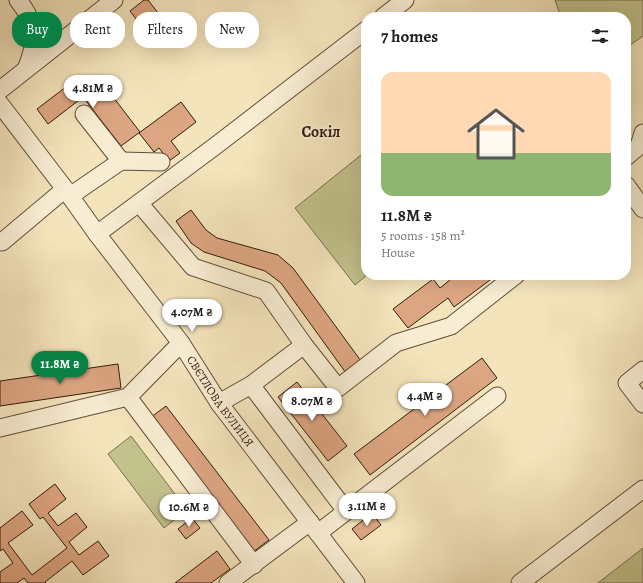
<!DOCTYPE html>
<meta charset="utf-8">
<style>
body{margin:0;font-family:Alegreya,serif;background:#f2f2f2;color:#202124;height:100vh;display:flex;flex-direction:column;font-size:15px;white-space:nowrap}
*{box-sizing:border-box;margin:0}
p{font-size:13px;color:#757577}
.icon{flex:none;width:22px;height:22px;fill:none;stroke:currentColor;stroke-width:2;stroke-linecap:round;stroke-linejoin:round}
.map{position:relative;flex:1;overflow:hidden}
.side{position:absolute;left:361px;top:12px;width:270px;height:268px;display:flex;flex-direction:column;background:#fff;border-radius:16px;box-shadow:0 4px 16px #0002}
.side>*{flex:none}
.top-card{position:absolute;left:12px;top:12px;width:289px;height:36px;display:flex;gap:8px}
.price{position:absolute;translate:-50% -34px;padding:0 9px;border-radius:14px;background:#fff;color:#222;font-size:13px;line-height:26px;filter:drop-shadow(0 1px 2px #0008)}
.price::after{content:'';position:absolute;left:50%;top:24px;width:12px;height:9px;margin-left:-6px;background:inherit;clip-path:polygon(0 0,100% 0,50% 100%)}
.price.current{background:#0b8043;color:#fff}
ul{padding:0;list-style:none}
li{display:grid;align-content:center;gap:8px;height:212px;padding:0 20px}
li+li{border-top:1px solid #e0e0e0}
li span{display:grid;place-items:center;height:124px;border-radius:12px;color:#555}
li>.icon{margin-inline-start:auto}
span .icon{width:72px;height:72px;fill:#fffc;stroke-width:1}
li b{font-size:17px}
h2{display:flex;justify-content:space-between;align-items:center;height:48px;padding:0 20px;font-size:17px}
.pill{padding:0 14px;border-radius:16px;background:#fff;box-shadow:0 4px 16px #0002;font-size:14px;line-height:36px}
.pill.current{background:#0b8043;color:#fff}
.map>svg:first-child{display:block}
</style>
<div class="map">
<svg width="643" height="583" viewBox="0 0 643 583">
<rect width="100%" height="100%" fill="#f4e4bc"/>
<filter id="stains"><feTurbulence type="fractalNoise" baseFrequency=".005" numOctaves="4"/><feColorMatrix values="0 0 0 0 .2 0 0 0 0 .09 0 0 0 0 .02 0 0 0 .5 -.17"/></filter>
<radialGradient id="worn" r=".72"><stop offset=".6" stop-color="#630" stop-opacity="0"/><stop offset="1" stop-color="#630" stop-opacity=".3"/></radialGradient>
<g fill="#c2c28c" stroke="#796f4c">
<polygon points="555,0 643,0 643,36 626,48 626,17 561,17"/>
<polygon points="366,151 366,275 367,275 355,285 295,208"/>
<polygon points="131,436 187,510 164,528 108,454"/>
<polygon points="643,548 643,583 598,583"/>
</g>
<g fill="#dda682" stroke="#301c0d">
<polygon points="144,0 148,0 169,27 152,40 130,11"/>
<polygon points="75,80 84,93 100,80 140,132 121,146 83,97 48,124 37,109"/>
<polygon points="181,102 196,122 171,141 180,153 169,161 159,148 154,152 139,133"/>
<polygon points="191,210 206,230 217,238 278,255 293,268 361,361 346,373 281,283 265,271 204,252 191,243 176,221"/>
<polygon points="456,275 492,275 494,277 454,307 448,298 408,328 393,309 433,279 440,288"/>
<polygon points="482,358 497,378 370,475 354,454"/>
<polygon points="118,364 121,388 0,406 0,381"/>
<polygon points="297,382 347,446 328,461 278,397"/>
<polygon points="166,406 269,540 253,552 150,418"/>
<polygon points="55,484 66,499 48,513 58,526 76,513 87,527 69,542 79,555 98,541 109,556 83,575 72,561 45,582 46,583 28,583 24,578 17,583 0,583 0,572 13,563 3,549 0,551 0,528 22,511 33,525 8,543 32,575 67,548 43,517 40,519 29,504"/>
<polygon points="372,513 381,525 361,540 352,529"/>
<polygon points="192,518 200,528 186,539 178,529"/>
<polygon points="217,551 230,569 211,583 175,583"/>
</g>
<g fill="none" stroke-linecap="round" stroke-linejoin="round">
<defs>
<g id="minor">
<path d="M18,0C37,24 38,41 26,69"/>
<polyline points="383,17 405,0"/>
<polyline points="0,90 114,0"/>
<path id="s1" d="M0,104L65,189L97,234L181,343L219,403L356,583"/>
<polyline points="84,114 121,161"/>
<polyline points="626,157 639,146 643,133"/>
<polyline points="626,185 643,209"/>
<polyline points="70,196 121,161 161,162"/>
<polyline points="139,203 193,267 266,291 304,345 338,388 396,343 451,326 516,275"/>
<polyline points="97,234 214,147 366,30"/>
<polyline points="2,242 65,189"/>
<polyline points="643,370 627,383 643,404"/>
<polyline points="251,385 346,511"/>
<polyline points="128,397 254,565"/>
<polyline points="219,403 251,385 304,345"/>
<polyline points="0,428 128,397 181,343"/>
<polyline points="318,533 497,396"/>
<polyline points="228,583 310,522"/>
<polyline points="520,583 643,489"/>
</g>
</defs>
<use href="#minor" stroke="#614e39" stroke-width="19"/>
<use href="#minor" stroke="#f8edd3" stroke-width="17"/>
</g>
<g text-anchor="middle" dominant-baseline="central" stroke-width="3.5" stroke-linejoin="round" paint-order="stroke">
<g font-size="12" fill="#301c0d" stroke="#f8edd3">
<text stroke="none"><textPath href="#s1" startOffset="370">СВЄТЛОВА ВУЛИЦЯ</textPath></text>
</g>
<g font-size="16" font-weight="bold" fill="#301c0d" stroke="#f8edd3">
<text x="321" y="132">Сокіл</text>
</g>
</g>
<rect width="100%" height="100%" filter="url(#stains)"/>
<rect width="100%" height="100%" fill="url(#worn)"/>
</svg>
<b class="price" style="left:93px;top:109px">4.81M ₴</b>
<b class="price" style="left:192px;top:333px">4.07M ₴</b>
<b class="price current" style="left:60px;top:385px">11.8M ₴</b>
<b class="price" style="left:425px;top:417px">4.4M ₴</b>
<b class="price" style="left:312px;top:422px">8.07M ₴</b>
<b class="price" style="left:367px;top:527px">3.11M ₴</b>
<b class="price" style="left:189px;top:528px">10.6M ₴</b>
<div class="top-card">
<a class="pill current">Buy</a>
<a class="pill">Rent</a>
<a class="pill">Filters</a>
<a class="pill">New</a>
</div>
<section class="side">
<h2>7 homes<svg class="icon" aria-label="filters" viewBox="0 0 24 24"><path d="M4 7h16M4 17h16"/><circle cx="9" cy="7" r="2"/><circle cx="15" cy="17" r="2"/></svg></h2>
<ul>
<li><span style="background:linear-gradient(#ffd9b3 65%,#8fb573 0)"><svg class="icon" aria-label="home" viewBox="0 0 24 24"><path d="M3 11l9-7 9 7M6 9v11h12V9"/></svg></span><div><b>11.8M ₴</b><p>5 rooms · 158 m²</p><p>House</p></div></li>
</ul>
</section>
</div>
